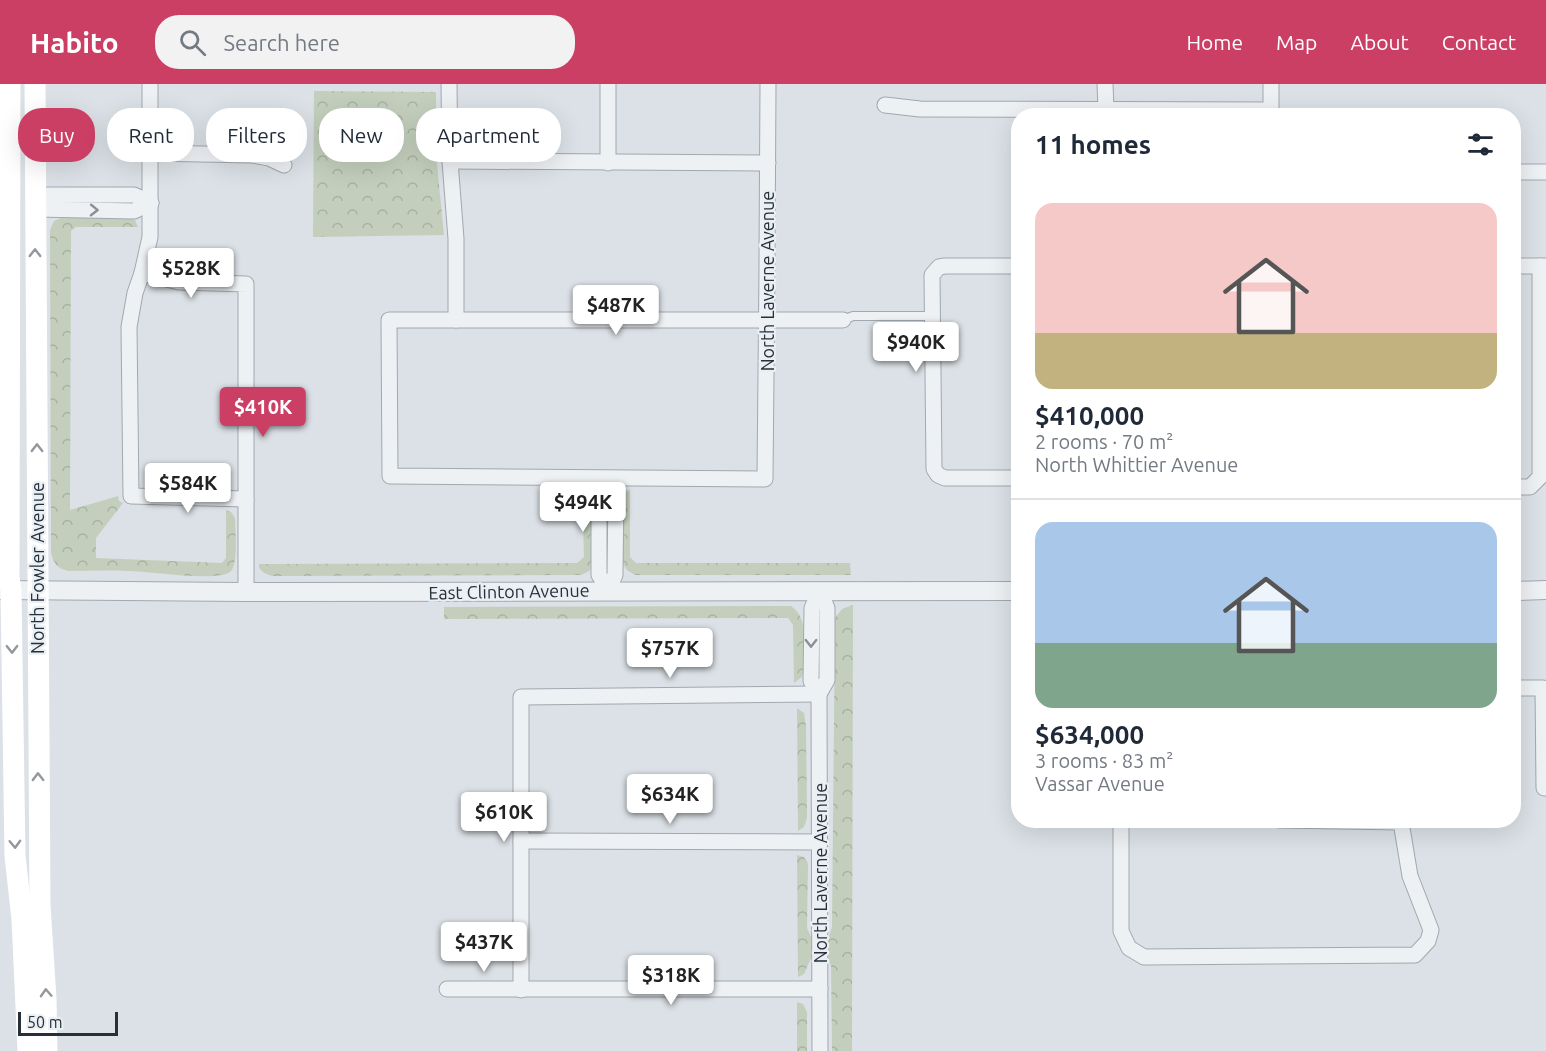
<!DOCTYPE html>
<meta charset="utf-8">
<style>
body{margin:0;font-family:Ubuntu,sans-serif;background:#f2f2f3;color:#1f2937;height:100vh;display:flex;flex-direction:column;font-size:22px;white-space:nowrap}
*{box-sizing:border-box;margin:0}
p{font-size:20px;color:#747a83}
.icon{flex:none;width:33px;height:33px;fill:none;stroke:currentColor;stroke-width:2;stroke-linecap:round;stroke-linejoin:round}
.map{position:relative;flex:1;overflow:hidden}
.panel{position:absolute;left:1011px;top:24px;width:510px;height:720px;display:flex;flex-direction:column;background:#fff;border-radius:24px;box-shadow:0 6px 24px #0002}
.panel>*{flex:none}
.banner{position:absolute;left:18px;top:24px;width:570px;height:54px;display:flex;gap:12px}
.scale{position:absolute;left:18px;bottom:15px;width:100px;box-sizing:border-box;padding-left:6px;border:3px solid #26303b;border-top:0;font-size:16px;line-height:21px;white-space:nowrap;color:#26303b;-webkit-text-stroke:4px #eaeff3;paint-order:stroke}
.price{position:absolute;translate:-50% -51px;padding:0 14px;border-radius:6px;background:#fff;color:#222;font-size:20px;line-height:39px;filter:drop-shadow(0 2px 3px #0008)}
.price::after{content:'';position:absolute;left:50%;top:36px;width:18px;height:14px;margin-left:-9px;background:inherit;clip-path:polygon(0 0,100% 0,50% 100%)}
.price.selected{background:#cb3f65;color:#fff}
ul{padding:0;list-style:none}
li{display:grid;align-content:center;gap:12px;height:318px;padding:0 24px}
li+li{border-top:2px solid #e0e1e3}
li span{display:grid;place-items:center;height:186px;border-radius:18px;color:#555}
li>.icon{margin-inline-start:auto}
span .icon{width:108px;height:108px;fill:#fffc;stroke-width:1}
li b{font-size:26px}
h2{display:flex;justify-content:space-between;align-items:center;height:72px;padding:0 24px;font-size:26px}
.pill{padding:0 21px;border-radius:24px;background:#fff;box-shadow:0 6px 24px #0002;font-size:21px;line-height:54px}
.pill.selected{background:#cb3f65;color:#fff}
header{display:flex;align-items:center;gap:36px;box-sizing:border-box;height:84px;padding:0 30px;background:#cb3f65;color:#fff}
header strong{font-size:28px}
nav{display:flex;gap:33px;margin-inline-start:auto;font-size:21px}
.search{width:420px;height:54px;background:#f2f2f3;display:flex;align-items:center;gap:15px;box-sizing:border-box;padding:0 21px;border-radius:24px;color:#747a83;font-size:22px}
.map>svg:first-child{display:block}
</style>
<header>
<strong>Habito</strong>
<div class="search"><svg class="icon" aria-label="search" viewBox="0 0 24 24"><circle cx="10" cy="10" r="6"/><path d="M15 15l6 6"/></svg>Search here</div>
<nav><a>Home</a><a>Map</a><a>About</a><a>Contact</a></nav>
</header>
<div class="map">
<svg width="1546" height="967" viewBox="0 0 1546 967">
<defs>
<pattern id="park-crowns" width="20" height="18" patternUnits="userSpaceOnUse" patternTransform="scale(1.5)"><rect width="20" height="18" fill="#c3cfbc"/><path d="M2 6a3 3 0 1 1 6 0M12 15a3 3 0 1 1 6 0" fill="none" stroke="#a7b2a2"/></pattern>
</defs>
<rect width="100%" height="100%" fill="#dbe1e6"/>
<g fill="url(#park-crowns)">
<polygon points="314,7 436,8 436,70 444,151 313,153"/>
<path d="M61,134H128L135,136L138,143H76L71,147L70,426L118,412L119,417L123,419L96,454V474L222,479L226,474V426L231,428L235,434C235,446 239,481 230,488C217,498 147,487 128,487C108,486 88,487 68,487C57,484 54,480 51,469L50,146L54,137Z"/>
<polygon points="582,406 590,407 593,414 593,481 589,487 581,491 272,492 264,489 259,484 259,480 577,479 584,473"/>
<polygon points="630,406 630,473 636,479 850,479 851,491 635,491 627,486 623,480 623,413 626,407"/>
<path d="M853,521L852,967H832L831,881C822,869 828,856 832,843L835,534L842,525Z"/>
<path d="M791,522C810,535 804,565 804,585L802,593L794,599L793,541L788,534L444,535V523Z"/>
<polygon points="797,624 804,629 806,642 807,734 804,743 798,747"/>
<polygon points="797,771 804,773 808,780 807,844 812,855 812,872 804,890 798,893"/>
<polygon points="797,918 803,920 807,928 807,967 797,967"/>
</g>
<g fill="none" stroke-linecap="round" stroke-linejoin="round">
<defs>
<polyline id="service" points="843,236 853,232 932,232"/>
<g id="minor">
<polyline points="150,0 150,153 142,189 135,209 129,243 131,412 246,415"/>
<polyline points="449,0 450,77 456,155 456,236"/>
<polyline points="608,0 608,79"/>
<path d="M768,0C768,132 766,263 765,395L390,392L389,236H843"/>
<polyline points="1105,0 1106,25"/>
<polyline points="885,21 920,25 1271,26"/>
<polyline points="1271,32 1271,0"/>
<polyline points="150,69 252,71 269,74 284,81"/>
<polyline points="450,77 768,79"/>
<polyline points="1514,88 1546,88"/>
<polyline points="35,111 134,111 151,119"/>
<polyline points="35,125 134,127 151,119"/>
<polyline points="1018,182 945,182 939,183 932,191 934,385 938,391 945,394 1018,394"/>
<polyline points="1514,182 1546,182"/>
<polyline points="142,189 179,198 246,200 246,508"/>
<polygon points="608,395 616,407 615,491 608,506 599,491 599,407"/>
<polyline points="1514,403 1530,403 1540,393 1540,182"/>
<polyline points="820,507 812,524 811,597 819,610 820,967"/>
<polyline points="1514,604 1543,604 1544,704 1546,704"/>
<polyline points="819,610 827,596 827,524 820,507"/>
<polyline points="1121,736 1121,847 1129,864 1144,873 1415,871 1428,857 1431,846 1410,792 1401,738 1279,736"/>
<polyline points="521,757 820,758"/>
<polyline points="447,905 820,905"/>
<polyline points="521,906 521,613 819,610"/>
</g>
<g id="tertiary">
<polyline points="0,506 246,508 1018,507"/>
<polyline points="1514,507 1546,506"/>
</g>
</defs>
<use href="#service" stroke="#a1a8af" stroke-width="10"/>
<use href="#minor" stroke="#a1a8af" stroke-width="17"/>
<use href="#tertiary" stroke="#a1a8af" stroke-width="20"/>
<use href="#service" stroke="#eef1f4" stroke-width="8"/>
<use href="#minor" stroke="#eef1f4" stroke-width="15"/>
<use href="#tertiary" stroke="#eef1f4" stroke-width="18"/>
<g stroke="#fff" stroke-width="21">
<polyline points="10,0 9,493 11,506 15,772 22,835 28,967"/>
<polyline points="35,0 40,821 46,915 47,967"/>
</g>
</g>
<defs><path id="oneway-chevron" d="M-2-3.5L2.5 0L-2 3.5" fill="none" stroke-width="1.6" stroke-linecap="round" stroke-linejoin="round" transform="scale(1.5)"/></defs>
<g stroke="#8a9098">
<use href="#oneway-chevron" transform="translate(94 126) rotate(1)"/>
<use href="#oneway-chevron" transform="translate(811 559) rotate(90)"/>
</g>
<g stroke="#92989d">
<use href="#oneway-chevron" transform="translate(35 169) rotate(-90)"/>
<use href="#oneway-chevron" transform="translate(37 364) rotate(-90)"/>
<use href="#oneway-chevron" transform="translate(12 565) rotate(89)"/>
<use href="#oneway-chevron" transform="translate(38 693) rotate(-91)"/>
<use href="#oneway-chevron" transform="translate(15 760) rotate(88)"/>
<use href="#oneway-chevron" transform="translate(46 909) rotate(-93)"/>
</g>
<g text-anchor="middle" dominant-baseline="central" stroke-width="4.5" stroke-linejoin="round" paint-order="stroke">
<g font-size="18" fill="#26303b" stroke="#eaeff3">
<text transform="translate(767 197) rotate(-90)">North Laverne Avenue</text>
<text transform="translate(37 484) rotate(-90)">North Fowler Avenue</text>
<text transform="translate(509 507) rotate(-1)">East Clinton Avenue</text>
<text transform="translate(820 789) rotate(-90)">North Laverne Avenue</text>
</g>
</g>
</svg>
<div class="scale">50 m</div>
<b class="price" style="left:191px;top:215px">$528K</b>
<b class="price" style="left:616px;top:252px">$487K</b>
<b class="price" style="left:916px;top:289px">$940K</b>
<b class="price selected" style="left:263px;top:354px">$410K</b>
<b class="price" style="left:188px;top:430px">$584K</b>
<b class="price" style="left:583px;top:449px">$494K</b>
<b class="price" style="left:670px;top:595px">$757K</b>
<b class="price" style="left:670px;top:741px">$634K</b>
<b class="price" style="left:504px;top:759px">$610K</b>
<b class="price" style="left:484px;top:889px">$437K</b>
<b class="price" style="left:671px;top:922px">$318K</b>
<div class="banner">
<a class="pill selected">Buy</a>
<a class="pill">Rent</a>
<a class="pill">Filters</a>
<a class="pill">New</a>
<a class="pill">Apartment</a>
</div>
<section class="panel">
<h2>11 homes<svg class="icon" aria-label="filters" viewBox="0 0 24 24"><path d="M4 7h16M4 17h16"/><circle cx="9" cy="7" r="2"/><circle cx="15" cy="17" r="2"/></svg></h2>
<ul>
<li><span style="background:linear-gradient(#f6c9c9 70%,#c2b280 0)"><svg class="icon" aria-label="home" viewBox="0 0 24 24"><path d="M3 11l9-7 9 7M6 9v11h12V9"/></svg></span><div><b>$410,000</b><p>2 rooms · 70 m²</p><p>North Whittier Avenue</p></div></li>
<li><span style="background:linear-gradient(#a9c7e8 65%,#7fa58c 0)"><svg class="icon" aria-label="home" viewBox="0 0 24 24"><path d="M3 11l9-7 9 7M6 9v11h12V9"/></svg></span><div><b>$634,000</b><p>3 rooms · 83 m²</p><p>Vassar Avenue</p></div></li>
</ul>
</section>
</div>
